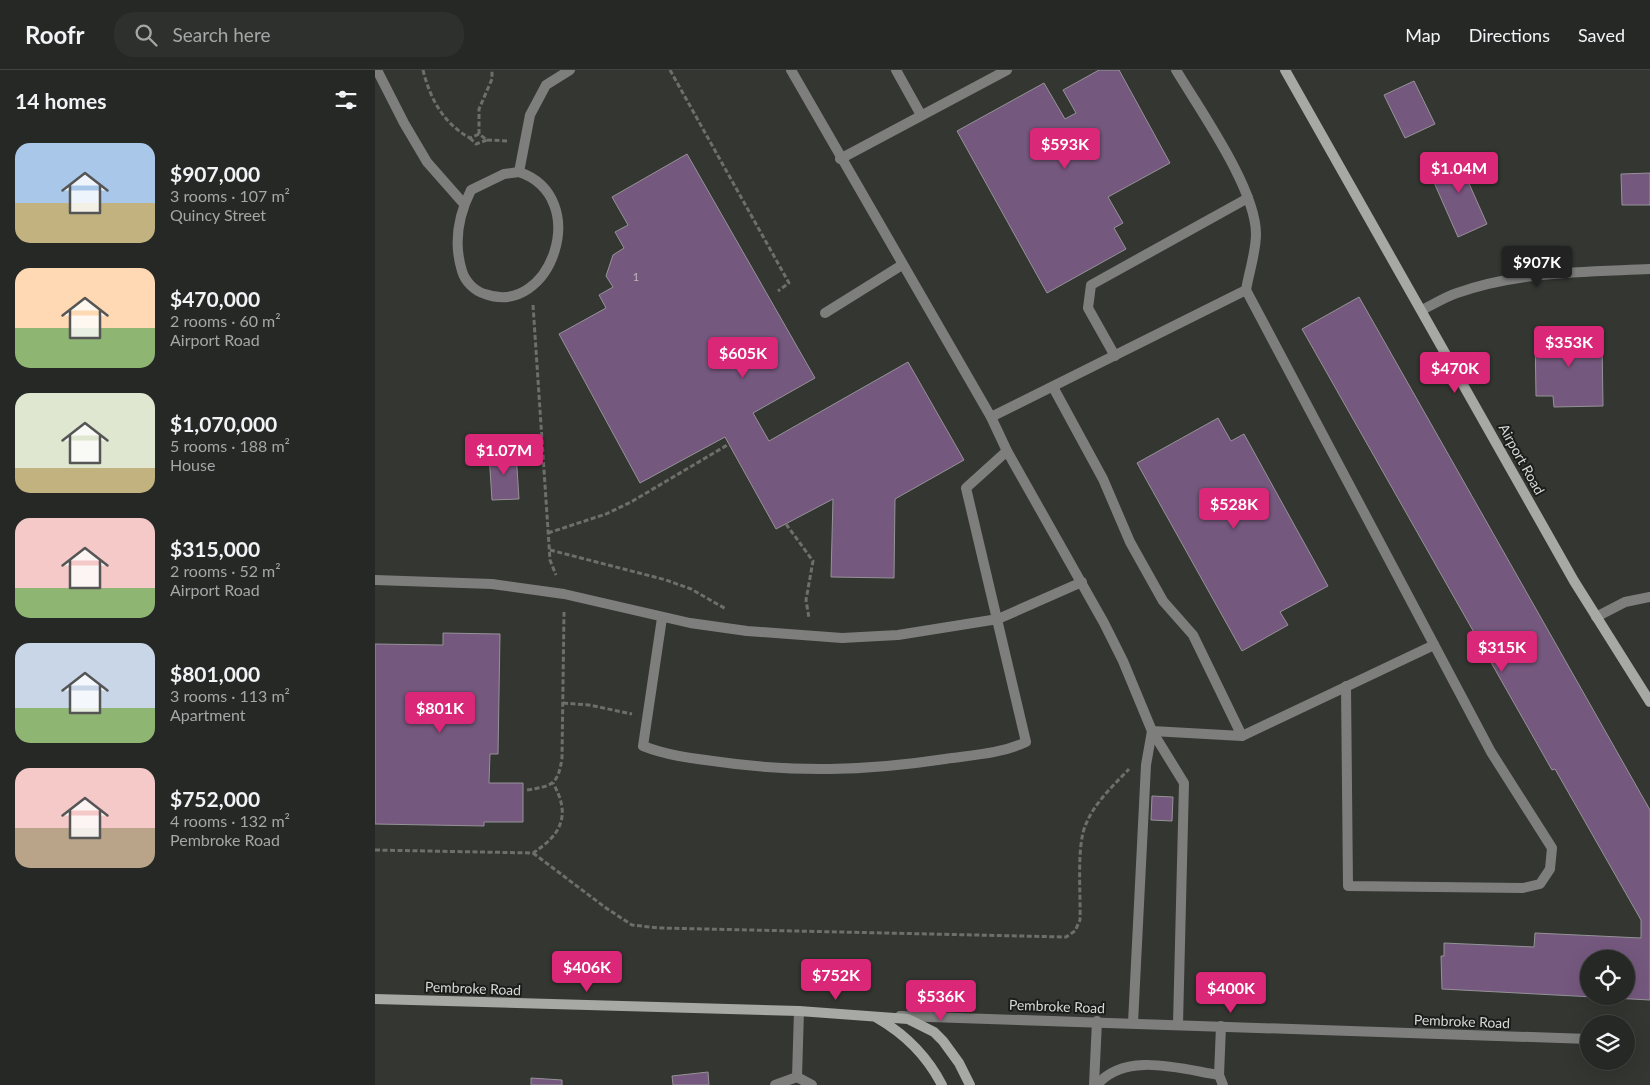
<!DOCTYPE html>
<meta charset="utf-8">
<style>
body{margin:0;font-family:Lato,sans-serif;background:#2e302d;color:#f1f3f6;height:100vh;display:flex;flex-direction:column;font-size:19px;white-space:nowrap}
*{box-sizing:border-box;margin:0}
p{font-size:16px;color:#a4a6a7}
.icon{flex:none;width:28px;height:28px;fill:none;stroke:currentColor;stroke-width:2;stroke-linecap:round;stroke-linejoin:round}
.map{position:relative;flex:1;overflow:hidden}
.sheet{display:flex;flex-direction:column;background:#262825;width:375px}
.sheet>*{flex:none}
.fabs{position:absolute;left:1205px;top:880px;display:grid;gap:10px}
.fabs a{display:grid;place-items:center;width:55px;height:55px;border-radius:50%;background:#262825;box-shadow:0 5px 20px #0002,0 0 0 1px #424442;font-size:25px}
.price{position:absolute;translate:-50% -42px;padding:0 11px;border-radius:5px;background:#db2777;color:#fff;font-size:16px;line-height:32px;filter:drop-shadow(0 1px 2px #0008)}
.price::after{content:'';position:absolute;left:50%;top:30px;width:15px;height:11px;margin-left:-8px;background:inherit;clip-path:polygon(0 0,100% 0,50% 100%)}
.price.active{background:#222;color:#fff}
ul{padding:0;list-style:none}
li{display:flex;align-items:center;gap:15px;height:125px;padding:0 15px}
li span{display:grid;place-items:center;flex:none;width:140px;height:100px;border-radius:15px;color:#555}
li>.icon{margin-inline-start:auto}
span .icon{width:60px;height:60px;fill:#fffc;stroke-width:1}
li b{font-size:21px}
h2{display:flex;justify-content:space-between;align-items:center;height:60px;padding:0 15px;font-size:21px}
header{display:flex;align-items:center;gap:30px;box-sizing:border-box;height:70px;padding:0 25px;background:#262825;border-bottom:1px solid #424442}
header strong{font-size:24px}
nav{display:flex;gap:28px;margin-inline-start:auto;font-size:18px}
.search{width:350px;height:45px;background:#2e302d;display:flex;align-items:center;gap:12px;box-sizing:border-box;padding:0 18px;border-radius:20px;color:#a4a6a7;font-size:19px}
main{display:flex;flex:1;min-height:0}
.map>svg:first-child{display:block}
</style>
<header>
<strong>Roofr</strong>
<div class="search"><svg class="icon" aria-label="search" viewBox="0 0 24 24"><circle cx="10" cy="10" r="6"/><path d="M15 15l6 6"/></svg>Search here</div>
<nav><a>Map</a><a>Directions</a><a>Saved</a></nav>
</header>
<main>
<section class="sheet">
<h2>14 homes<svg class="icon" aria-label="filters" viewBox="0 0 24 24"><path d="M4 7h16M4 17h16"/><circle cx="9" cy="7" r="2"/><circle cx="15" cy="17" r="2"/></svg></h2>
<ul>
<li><span style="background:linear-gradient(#a9c7e8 60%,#c2b280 0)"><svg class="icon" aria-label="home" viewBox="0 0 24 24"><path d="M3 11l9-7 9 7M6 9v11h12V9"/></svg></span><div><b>$907,000</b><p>3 rooms · 107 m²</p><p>Quincy Street</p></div></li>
<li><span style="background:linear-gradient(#ffd9b3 60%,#8fb573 0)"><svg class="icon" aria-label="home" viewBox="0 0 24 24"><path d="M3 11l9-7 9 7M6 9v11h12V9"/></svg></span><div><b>$470,000</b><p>2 rooms · 60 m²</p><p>Airport Road</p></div></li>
<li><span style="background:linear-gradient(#dfe7d0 75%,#c2b280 0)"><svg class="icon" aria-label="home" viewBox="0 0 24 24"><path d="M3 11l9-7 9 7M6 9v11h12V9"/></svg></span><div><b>$1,070,000</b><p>5 rooms · 188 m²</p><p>House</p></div></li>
<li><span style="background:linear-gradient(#f6c9c9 70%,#8fb573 0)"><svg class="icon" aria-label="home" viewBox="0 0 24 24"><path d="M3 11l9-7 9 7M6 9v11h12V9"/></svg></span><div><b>$315,000</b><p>2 rooms · 52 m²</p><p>Airport Road</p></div></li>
<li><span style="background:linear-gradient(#c9d6e8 65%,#8fb573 0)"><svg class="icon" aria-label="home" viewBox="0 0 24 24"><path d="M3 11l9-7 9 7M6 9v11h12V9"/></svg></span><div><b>$801,000</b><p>3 rooms · 113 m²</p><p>Apartment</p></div></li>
<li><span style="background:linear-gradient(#f6c9c9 60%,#b9a48a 0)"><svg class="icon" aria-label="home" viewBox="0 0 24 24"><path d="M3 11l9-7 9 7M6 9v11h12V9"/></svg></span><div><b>$752,000</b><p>4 rooms · 132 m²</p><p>Pembroke Road</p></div></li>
</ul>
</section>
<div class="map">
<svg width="1275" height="1015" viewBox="0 0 1275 1015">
<rect width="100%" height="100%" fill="#333631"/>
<g fill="#75587e" stroke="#969398" fill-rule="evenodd">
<polygon points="724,0 744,0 795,93 733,127 748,153 739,158 751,179 672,223 582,61 669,13 690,49 701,43 688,20"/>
<polygon points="1039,11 1060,54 1030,68 1009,25"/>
<polygon points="1096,83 1105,103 1092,109 1112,154 1083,167 1054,101"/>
<polygon points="312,84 440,308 378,343 394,371 533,292 589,390 520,429 519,508 456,507 458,429 401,459 350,367 265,413 184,264 231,238 224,225 238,217 231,206 238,185 249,178 240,162 253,155 237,127"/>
<polygon points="1275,103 1275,135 1247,135 1246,104"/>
<path d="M984,227L1275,740V930L1067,919L1066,886H1069V873L1159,877L1160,863L1266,868V850L1180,699L1177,700L927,259ZM1214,889H1251V926H1214Z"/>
<polygon points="1160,261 1214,261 1214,271 1227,271 1228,336 1179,337 1178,326 1161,326"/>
<polygon points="843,348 856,371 869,364 953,516 905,542 913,555 867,581 762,393"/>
<polygon points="141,382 144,429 117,430 114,384"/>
<polygon points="68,563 125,564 123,684 115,684 114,713 148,713 148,752 109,752 109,756 0,754 0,574 68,575"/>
<polygon points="777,726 798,727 797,751 776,750"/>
<polygon points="333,1002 334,1015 298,1015 297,1006"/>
<polygon points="156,1008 187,1010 187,1015 156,1015"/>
</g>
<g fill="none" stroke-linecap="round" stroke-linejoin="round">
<g stroke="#6d6f6b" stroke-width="3" stroke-dasharray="5 2.5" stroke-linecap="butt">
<path d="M48,0C55,29 69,54 95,68L104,64"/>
<polyline points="295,0 414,213 403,221"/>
<polyline points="104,64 104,39 117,9 117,0"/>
<polyline points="95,68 101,74 112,70 104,64"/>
<polyline points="112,70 133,71"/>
<polyline points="158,235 175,490 181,505"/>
<polyline points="411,454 438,491 431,530 434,548"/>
<polyline points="173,463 231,444 256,432 354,374"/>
<polyline points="175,480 291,510 316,519 351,539"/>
<polyline points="188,633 214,635 257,644"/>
<path d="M152,720C177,716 183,715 187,688L189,542"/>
<path d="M0,780L158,783C187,764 196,745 178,713"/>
<path d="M158,783L231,838L257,855L284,858L691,867L700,861L705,850C706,826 701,775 711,754C720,732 738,716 754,699"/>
</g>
<g stroke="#7e7f7d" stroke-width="10">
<polyline points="2,0 29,53 52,92 89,134"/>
<polyline points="416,0 616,347 632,381 729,553 748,591 777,661 809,713 803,954"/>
<polyline points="521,0 546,45"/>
<polyline points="465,89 632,0"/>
<path d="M144,102C218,127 176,248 110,224C99,221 90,211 87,201C78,172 83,146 96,120L129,104Z"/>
<polyline points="144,102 155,45 171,15 195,0"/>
<polyline points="871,220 1116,682 1177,778 1175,799 1165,814 1148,818 973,816 971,616"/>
<polyline points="450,243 527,195"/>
<polyline points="740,286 713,238 716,215 873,128"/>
<polyline points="678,317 728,409 755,472 788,531 818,565 867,666"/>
<path d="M616,347L871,220C874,202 881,182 881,164C881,119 825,40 801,0"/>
<polyline points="0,510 117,514 189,524 315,553 372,561 467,568 523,565 623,549 707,512"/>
<path d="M287,548L268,676C291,685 314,688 338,691C418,703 491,701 570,689C598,685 625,684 651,672L591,418L632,381"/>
<polyline points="777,661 867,666 1059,575"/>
<polyline points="758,953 771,695 777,661"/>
<polyline points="846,956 844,1005 848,1015"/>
<polyline points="422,1007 424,941"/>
<polyline points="400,1015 422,1007 437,1015"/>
<polyline points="719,1015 722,951"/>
<path d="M722,1015C750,981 806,999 844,1005"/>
</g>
<g stroke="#7e7f7d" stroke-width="10">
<path d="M1047,240C1059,234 1070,227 1082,223C1144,201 1210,202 1275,199"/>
<polyline points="1221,547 1250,532 1275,527"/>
<polyline points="525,946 1214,969"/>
</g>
<g stroke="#a7a9a5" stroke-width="10">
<polyline points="910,0 1199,511 1275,632"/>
<polyline points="0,929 424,941 533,949 559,962 568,971 584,993 595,1015"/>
<path d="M502,948C530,964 552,986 567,1015"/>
</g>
</g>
<g text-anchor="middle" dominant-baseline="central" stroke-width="4" stroke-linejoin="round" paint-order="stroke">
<g font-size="11" fill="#beb8bf">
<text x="261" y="206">1</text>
</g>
<g font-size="14" fill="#d6d8d5" stroke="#1c1d1b">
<text transform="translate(1147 389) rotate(61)">Airport Road</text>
<text transform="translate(98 918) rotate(2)">Pembroke Road</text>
<text transform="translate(682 936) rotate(2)">Pembroke Road</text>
<text transform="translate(1087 951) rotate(2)">Pembroke Road</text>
</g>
</g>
</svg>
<div class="fabs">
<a><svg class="icon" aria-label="locate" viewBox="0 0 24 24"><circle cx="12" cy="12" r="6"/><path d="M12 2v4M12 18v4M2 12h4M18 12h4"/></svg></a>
<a><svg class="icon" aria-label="layers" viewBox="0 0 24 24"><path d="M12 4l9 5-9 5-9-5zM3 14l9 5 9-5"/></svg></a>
</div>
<b class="price" style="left:690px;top:100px">$593K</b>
<b class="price" style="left:1084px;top:124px">$1.04M</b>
<b class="price active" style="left:1162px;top:218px">$907K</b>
<b class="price" style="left:1194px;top:298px">$353K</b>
<b class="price" style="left:368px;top:309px">$605K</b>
<b class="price" style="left:1080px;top:324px">$470K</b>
<b class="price" style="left:129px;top:406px">$1.07M</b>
<b class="price" style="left:859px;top:460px">$528K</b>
<b class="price" style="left:1127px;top:603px">$315K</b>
<b class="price" style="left:65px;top:664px">$801K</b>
<b class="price" style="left:212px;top:923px">$406K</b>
<b class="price" style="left:461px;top:931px">$752K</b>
<b class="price" style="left:856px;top:944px">$400K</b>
<b class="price" style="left:566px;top:952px">$536K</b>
</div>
</main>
